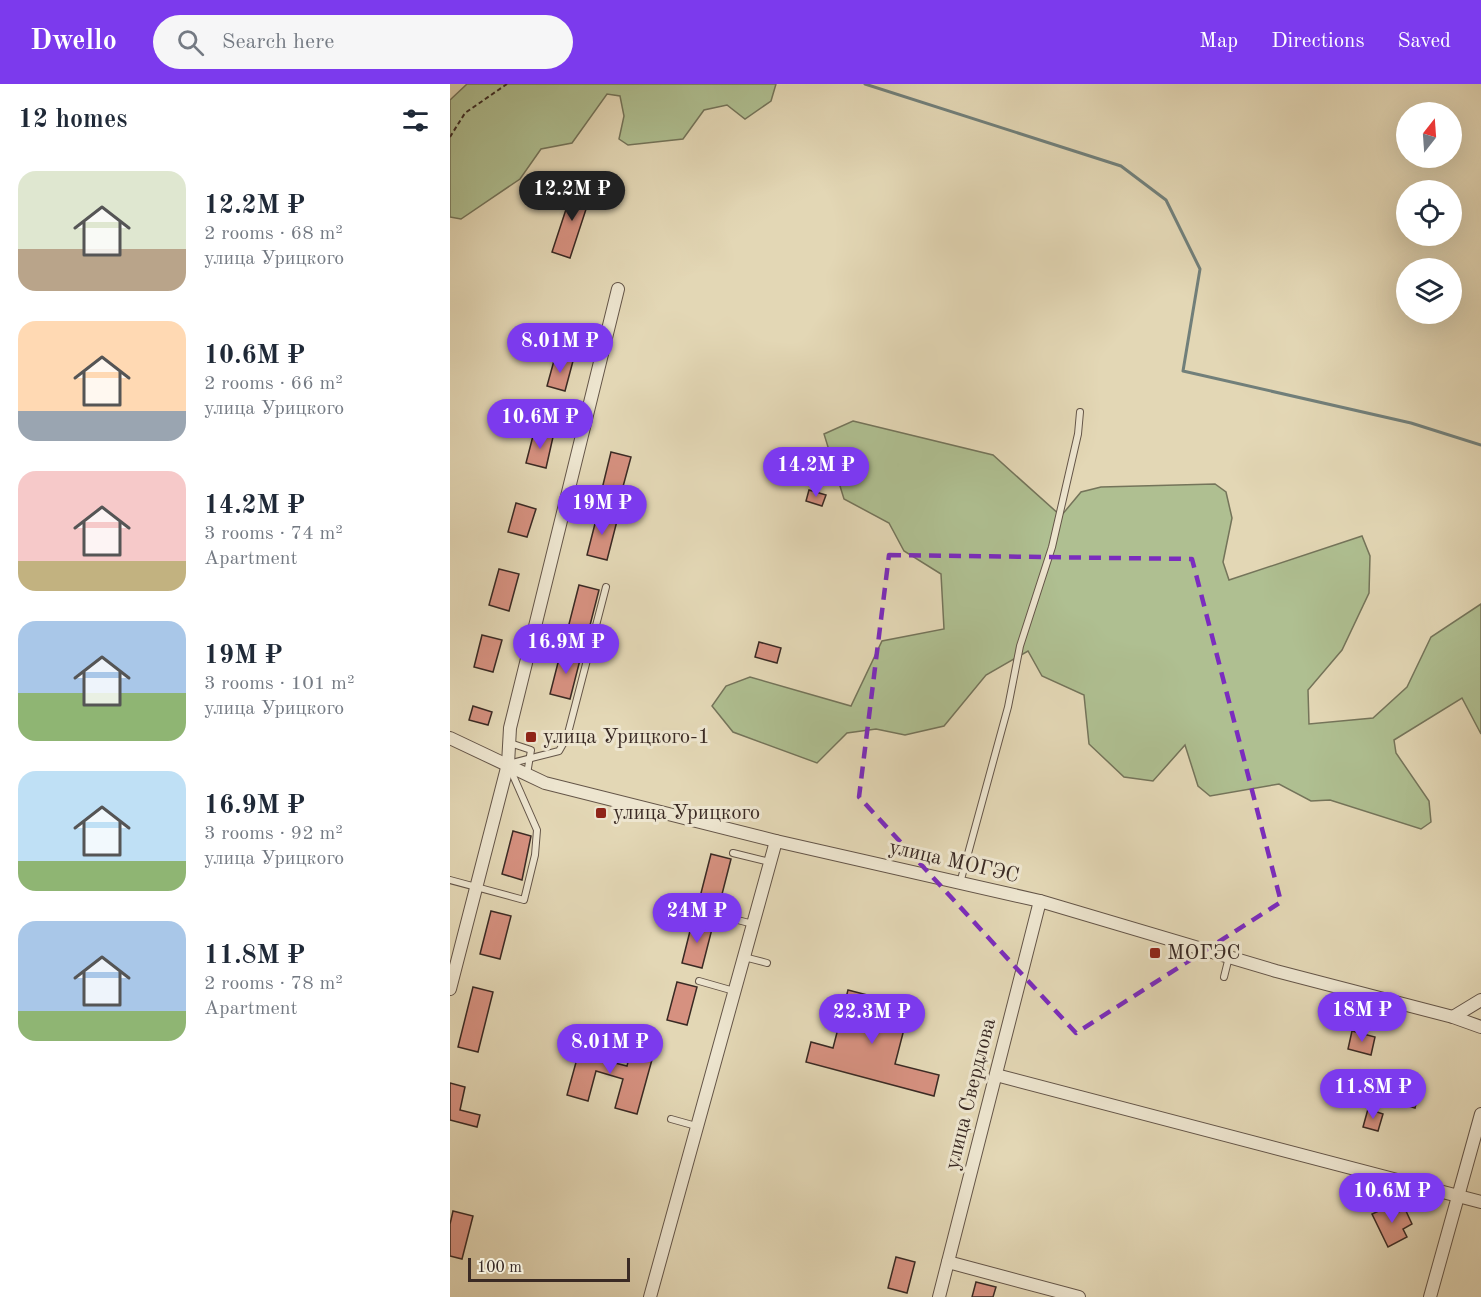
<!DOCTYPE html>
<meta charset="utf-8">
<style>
body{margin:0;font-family:"Old Standard TT",serif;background:#f6f6f7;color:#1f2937;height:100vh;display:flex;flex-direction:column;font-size:22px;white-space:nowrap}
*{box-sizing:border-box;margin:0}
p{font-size:20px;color:#747a83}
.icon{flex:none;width:33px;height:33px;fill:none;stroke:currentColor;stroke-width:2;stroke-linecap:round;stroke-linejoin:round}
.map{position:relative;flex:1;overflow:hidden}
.drawer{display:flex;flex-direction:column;background:#fff;width:450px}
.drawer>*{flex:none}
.needle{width:39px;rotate:17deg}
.buttons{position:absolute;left:946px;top:18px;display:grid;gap:12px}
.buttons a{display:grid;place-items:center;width:66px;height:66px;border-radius:50%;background:#fff;box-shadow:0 6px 24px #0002;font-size:30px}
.scale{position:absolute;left:18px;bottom:15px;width:162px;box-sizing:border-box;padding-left:6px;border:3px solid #3a2a24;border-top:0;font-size:16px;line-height:21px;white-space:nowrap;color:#3a2a24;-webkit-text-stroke:4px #ede5cf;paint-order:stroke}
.price{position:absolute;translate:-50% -51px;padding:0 14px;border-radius:21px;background:#7c3aed;color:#fff;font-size:20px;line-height:39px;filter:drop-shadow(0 2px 3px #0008)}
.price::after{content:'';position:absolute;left:50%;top:36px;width:18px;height:14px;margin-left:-9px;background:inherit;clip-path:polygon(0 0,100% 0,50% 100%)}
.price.selected{background:#222;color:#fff}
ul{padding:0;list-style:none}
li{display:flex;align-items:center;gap:18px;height:150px;padding:0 18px}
li span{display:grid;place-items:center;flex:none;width:168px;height:120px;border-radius:18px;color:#555}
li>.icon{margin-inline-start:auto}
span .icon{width:72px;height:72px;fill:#fffc;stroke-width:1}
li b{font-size:26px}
h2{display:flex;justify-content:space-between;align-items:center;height:72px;padding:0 18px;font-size:26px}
header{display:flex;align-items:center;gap:36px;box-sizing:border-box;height:84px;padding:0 30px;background:#7c3aed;color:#fff}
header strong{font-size:28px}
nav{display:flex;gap:33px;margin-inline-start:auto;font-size:21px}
.search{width:420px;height:54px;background:#f6f6f7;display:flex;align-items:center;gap:15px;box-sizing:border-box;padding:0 21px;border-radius:33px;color:#747a83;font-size:22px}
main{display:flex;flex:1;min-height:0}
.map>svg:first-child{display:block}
</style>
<header>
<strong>Dwello</strong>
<div class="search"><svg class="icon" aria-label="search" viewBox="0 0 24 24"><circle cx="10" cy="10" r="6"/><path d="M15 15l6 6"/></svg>Search here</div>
<nav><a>Map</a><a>Directions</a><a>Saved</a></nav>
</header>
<main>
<section class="drawer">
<h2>12 homes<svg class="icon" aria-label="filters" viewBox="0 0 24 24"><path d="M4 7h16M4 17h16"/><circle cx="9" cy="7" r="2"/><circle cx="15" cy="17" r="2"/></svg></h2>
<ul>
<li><span style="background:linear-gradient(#dfe7d0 65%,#b9a48a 0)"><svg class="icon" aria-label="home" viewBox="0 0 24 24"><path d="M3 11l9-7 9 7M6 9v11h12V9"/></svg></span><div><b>12.2M ₽</b><p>2 rooms · 68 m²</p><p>улица Урицкого</p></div></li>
<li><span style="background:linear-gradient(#ffd9b3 75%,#9aa5b1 0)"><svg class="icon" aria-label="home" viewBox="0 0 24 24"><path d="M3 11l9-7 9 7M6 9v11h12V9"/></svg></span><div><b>10.6M ₽</b><p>2 rooms · 66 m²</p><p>улица Урицкого</p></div></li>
<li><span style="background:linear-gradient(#f6c9c9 75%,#c2b280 0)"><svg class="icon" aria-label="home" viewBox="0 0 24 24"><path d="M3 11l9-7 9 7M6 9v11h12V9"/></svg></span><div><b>14.2M ₽</b><p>3 rooms · 74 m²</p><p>Apartment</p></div></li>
<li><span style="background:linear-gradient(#a9c7e8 60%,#8fb573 0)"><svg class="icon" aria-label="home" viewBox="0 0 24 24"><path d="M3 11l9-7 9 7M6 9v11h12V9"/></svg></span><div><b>19M ₽</b><p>3 rooms · 101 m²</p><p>улица Урицкого</p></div></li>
<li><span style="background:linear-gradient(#bfe0f5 75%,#8fb573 0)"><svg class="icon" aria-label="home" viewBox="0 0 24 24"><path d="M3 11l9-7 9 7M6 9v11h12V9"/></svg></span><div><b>16.9M ₽</b><p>3 rooms · 92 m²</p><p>улица Урицкого</p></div></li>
<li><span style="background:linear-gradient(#a9c7e8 75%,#8fb573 0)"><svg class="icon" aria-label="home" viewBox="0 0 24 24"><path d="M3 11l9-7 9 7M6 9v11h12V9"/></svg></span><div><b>11.8M ₽</b><p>2 rooms · 78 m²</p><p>Apartment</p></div></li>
</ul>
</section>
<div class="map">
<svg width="1031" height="1213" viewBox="0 0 1031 1213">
<rect width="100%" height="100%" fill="#e3d7b5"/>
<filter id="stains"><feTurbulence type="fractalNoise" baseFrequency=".00333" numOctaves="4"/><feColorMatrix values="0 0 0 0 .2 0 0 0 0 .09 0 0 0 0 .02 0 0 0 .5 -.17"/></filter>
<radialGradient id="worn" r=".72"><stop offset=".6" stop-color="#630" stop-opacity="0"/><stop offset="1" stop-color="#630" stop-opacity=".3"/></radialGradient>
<g fill="#afbf91" stroke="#74745a" stroke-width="1.5">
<polygon points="17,0 326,0 321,17 295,35 277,21 254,26 233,55 178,61 169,55 174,32 170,12 157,10 122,59 91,65 70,95 11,135 0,133 0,16"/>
<polygon points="403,337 543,371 611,432 631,408 651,403 765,400 776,408 782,434 773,478 779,496 912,452 920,472 919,509 892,566 858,606 859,640 923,634 957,603 981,553 1031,520 1031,650 1012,614 944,656 946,669 979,717 981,738 971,745 880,716 861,717 829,700 760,712 748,702 735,661 703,697 674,693 639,660 634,611 592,592 578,567 536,591 494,642 455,651 426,645 397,649 367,679 283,648 262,622 276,602 300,593 401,622 432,557 494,545 491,490 454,467 439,439 394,415 374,350"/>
</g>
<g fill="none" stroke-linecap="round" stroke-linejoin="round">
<polyline stroke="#717f7a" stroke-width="3" points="415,0 671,82 716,116 750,185 733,287 961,339 1031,361"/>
</g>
<g fill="#d69180" stroke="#3a2a24" stroke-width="1.5">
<polygon points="124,101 142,107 120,174 102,168"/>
<polygon points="130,258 139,260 135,274 127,272"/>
<polygon points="105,273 123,277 115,307 97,302"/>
<polygon points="84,348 103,353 96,384 76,379"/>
<polygon points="161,368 181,373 171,410 152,405"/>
<polygon points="359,406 376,411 372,422 356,417"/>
<polygon points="66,419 86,425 77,453 58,448"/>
<polygon points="148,428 168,433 157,476 137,471"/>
<polygon points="49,485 69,490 59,527 39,521"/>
<polygon points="129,501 149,506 138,549 118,544"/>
<polygon points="32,551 52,556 43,588 24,583"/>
<polygon points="309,558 331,564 327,579 305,573"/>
<polygon points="111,567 131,572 120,615 100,610"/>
<polygon points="23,622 42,628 38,641 19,636"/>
<polygon points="63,747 81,752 72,796 52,790"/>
<polygon points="261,770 281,775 270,818 250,813"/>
<polygon points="41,827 61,832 50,875 30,870"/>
<polygon points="243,835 263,841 252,884 232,879"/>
<polygon points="227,898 247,903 237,941 217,936"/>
<polygon points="23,903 43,908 28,968 8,963"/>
<polygon points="398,906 460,922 445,980 489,991 484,1012 356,978 361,958 383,964"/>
<polygon points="902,947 925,953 921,971 898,965"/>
<polygon points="133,953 153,958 149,975 177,982 181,966 203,972 187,1030 165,1024 173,995 146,987 138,1017 117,1011"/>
<polygon points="0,999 15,1003 10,1026 30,1031 27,1043 0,1036"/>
<polygon points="955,1009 968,1012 965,1024 952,1020"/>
<polygon points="918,1025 933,1030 928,1047 913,1043"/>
<polygon points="944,1120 948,1128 955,1125 962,1140 953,1145 957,1153 938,1163 922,1130"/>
<polygon points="3,1127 23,1132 12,1175 0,1172 0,1140"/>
<polygon points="446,1173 465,1178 457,1209 438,1204"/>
<polygon points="526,1198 546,1203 543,1213 522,1213"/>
</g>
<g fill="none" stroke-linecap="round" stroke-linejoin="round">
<defs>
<g id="lane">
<polyline points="60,659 81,666 77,690"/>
<polyline points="283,769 320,778"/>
<polyline points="0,796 74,816 85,771 87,746 58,680 109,667 117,653 156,503"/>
<polyline points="510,799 558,623 570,562 602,463 628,350 630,328"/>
<polyline points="253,827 303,840"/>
<polyline points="294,873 317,879"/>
<polyline points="774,893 779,873"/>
<polyline points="249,897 284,907"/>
<polyline points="221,1035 246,1042"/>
</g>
<g id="street">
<polyline points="0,654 95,699 326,757 590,817 826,887 1003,933 1031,943"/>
<polyline points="0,905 58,680 60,644 168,205"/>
<polyline points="1003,933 1031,916"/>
<polyline points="546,991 1031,1118"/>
<polyline points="498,1178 629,1213"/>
<polyline points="200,1213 326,757"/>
<polyline points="489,1213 590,817"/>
<polyline points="980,1213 1031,1030"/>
</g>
</defs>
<use href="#lane" stroke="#645548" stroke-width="8"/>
<use href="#street" stroke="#645548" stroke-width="14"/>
<polyline stroke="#3a2a24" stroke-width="2" stroke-dasharray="4.5 3" stroke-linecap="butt" points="0,53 15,29 57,0"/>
<use href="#lane" stroke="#ede5cf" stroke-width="6"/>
<use href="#street" stroke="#ede5cf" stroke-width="12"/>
</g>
<path fill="none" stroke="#7b2cbf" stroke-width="4.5" stroke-dasharray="12 8" stroke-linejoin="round" d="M439,471L742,475L831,818L626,949L409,713Z"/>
<g fill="#8f2418" stroke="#ede5cf" stroke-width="2">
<rect x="75" y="647" width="12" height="12" rx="3"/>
<rect x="145" y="723" width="12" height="12" rx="3"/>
<rect x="699" y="863" width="12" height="12" rx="3"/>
</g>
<g text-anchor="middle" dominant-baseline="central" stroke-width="6" stroke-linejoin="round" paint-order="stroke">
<g font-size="21" fill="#3a2a24" stroke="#ede5cf" text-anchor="start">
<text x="93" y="653">улица Урицкого-1</text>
<text x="163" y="729">улица Урицкого</text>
<text x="717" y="869">МОГЭС</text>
</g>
<g font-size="21" fill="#3a2a24" stroke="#ede5cf">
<text transform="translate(504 778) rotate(13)">улица МОГЭС</text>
<text transform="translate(521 1010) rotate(-76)">улица Свердлова</text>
</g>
</g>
<rect width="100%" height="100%" filter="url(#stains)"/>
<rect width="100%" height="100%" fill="url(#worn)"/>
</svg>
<div class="buttons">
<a><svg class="needle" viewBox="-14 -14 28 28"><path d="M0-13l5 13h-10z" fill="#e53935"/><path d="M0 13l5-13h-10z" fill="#747a83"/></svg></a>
<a><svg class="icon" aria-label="locate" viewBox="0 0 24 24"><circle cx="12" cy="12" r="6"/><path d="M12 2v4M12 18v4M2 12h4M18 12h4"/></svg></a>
<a><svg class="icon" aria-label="layers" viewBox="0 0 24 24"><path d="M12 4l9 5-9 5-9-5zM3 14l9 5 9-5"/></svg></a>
</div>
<div class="scale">100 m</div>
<b class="price selected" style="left:122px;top:138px">12.2M ₽</b>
<b class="price" style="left:110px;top:290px">8.01M ₽</b>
<b class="price" style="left:90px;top:366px">10.6M ₽</b>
<b class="price" style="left:366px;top:414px">14.2M ₽</b>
<b class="price" style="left:152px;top:452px">19M ₽</b>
<b class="price" style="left:116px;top:591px">16.9M ₽</b>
<b class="price" style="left:247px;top:860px">24M ₽</b>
<b class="price" style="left:912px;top:959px">18M ₽</b>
<b class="price" style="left:422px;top:961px">22.3M ₽</b>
<b class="price" style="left:160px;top:991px">8.01M ₽</b>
<b class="price" style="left:923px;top:1036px">11.8M ₽</b>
<b class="price" style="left:942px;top:1140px">10.6M ₽</b>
</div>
</main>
